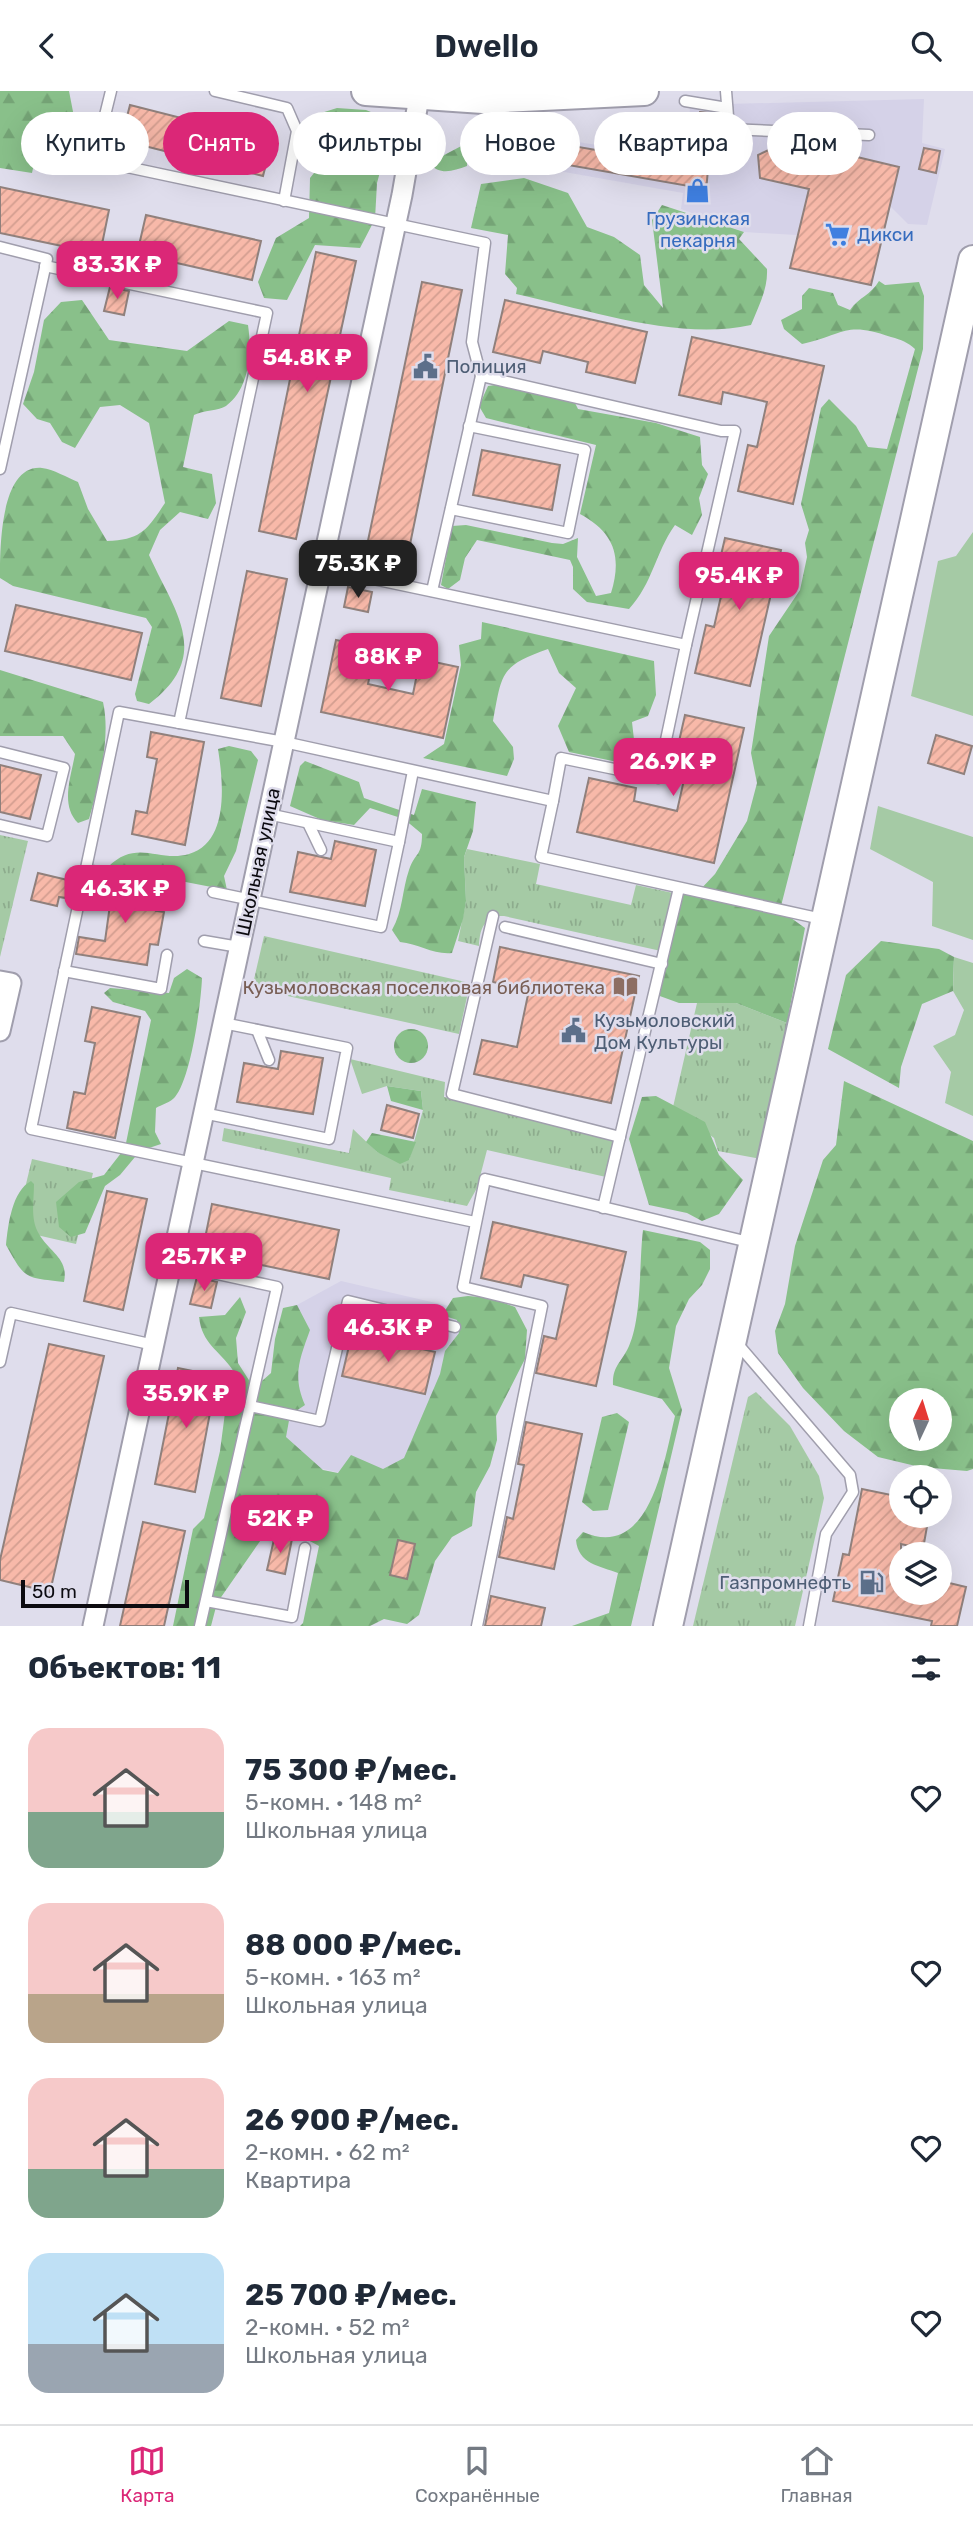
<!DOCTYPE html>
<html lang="ru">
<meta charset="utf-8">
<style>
body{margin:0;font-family:Rubik,sans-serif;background:#f6f6f7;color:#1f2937;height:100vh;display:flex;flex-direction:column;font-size:26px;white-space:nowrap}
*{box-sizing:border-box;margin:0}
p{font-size:23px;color:#747a83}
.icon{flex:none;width:38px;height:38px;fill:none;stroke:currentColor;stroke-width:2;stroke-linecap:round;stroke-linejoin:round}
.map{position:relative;height:1535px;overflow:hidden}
.drawer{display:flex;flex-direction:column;background:#fff;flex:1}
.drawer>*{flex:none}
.guide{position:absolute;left:21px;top:21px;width:931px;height:63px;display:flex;gap:14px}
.needle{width:46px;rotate:4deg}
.tools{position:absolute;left:889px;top:1297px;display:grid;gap:14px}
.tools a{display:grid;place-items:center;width:63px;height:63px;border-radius:50%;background:#fff;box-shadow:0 7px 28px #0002;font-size:35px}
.scale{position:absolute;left:21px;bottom:18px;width:168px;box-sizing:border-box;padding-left:7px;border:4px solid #0c0b10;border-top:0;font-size:19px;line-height:24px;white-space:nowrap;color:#0c0b10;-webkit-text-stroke:5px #dfddec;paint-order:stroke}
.price{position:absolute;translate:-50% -60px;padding:0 16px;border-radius:14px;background:#db2777;color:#fff;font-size:23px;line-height:46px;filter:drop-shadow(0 2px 4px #0008)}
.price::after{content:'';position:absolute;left:50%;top:42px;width:21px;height:16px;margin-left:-10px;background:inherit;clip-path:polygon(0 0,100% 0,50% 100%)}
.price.selected{background:#222;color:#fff}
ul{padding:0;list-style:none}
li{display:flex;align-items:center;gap:21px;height:175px;padding:0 28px}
li span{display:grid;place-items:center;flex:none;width:196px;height:140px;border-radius:21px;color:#555}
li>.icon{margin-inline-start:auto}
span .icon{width:84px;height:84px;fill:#fffc;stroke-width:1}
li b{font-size:30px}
h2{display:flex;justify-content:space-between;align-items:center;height:84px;padding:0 28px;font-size:30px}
.tag{padding:0 24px;border-radius:32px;background:#fff;box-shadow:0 7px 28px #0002;font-size:24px;line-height:63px}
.tag.selected{background:#db2777;color:#fff}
header{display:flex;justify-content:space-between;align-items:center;height:91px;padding:0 28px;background:#fff;font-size:32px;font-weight:600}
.menu{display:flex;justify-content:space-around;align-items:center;height:98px;border-top:2px solid #e0e1e3;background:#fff;font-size:19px;color:#747a83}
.menu a{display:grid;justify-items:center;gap:4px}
.menu .selected{color:#db2777}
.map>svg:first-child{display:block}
</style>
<header><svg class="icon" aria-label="back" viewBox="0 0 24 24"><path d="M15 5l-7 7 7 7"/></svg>Dwello<svg class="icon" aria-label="search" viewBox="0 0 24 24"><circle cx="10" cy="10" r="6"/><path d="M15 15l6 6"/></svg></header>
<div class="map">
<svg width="973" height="1535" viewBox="0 0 973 1535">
<defs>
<pattern id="grass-tufts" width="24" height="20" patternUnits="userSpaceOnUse" patternTransform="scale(1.75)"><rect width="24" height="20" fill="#a5caa5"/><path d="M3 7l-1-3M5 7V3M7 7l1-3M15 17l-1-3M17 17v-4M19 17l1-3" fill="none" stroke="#8dac8d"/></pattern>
<pattern id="forest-firs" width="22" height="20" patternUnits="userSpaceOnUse" patternTransform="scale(1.75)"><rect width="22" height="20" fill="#89c08a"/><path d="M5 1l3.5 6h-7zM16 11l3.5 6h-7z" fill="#75a476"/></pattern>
<pattern id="building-hatch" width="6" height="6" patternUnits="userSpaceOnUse" patternTransform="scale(1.75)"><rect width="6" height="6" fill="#f8b9a9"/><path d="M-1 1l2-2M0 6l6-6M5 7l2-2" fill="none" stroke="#d39e90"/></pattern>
</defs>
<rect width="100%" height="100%" fill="#dfddec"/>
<g fill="#d5d2e8">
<polygon points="924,8 922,52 945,58 927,134 908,133 889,114 790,177 797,144 744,141 681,118 683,102 469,64 474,35 688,68 690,14"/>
<polygon points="341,1190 479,1222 437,1402 261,1365 297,1214"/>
</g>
<g fill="url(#grass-tufts)">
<polygon points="0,744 28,750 0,866"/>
<path d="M467,758L540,773L536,793L631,814L636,794L673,802L661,860L504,825H493C481,834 480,841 479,855L458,850L466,810L464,766Z"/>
<polygon points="264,845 470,892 459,943 252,897"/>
<polygon points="697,912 736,912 787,932 761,1068 718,1060 714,1047 673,1016"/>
<polygon points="350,968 445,991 444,1006 615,1048 606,1086 487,1059 477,1097 467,1115 389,1099 391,1087 222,1050 224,1037 349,1062 353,1038 377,1061 409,1069 423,1019 421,1000 387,995 362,1003"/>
<polygon points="32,1068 93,1082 76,1153 15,1139"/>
<polygon points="756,1301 790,1335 819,1385 824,1407 795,1535 693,1535 748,1306"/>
</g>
<g fill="url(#forest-firs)" fill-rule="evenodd">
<polygon points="0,0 69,0 75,31 56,62 35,68 32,82 0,77"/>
<polygon points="337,17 366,19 388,28 387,55 377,92 375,128 360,157 315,154 287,209 264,207 258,191 276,147 309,127 310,87 322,72 323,53 315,35 321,22"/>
<path d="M467,52V75C453,80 440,85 429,72Z"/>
<path d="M524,87L568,102L587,136L614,146L640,164L644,194L663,217L652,129L662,114L744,141L739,148L767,178C768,198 759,214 751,234C678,250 589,219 516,203L517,197L505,183L508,144L471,137L481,93Z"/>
<path d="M879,190L885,194L919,191L924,205L923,258L780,819L805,837L787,932L736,912H679L657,904L682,804L698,801L715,783L747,730L757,692L751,662L769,545L800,499L807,466L805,452L809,439L801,413L821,317L829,308L856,335L868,356L887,358L915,258C907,251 902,249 891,246C845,230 846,243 802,253L784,238L781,229L802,218V205L809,197L833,202L838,214L850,219C859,206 871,204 879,190Z"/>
<path d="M82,209L109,249L187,260L229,230L248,234C252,261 250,297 226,315C219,320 203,319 194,324L183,376L212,383L216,412L208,428L180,421L160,439L149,464C174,520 214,564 149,613L137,610L135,603L152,536L146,527L13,495L0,487C0,457 0,373 42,377C53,378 68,387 78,391L88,418L107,450C141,449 147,439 165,412L149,332L120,314L100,316L75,357L62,351L50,332L37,328L23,313L34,281L44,229L61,211Z"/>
<path d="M495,294L574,310L578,318L656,332L700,346L702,374L708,383L699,407L702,424L692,444L675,434C655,462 653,492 629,518L587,511L573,498V476L570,469L477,449L465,467L460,489L448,498L441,494L452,435L466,434L552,452L563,453L578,447L577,466L596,505L611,502C622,466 615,442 580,423L596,354L486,327L479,315L488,295Z"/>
<path d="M482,531L654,570L656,604L648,625L632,631L637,675L569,661L558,635L576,597L559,582L548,558C500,575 502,582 493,630L513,656L514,668L507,685L423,667L444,653L461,574L459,554L481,548Z"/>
<path d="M0,579L103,611C111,647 99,693 89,728L78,732C60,714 71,686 75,663L63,645H0Z"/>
<path d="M229,655L251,660L258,669L236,760L224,785L227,799L108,776C137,747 159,772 189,763C230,751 223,690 218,658Z"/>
<path d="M305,670L359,691L364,707L414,724L422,698L476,711L473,740L464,766L466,810L463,828L452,862C434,864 419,853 400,851L392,839C403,820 402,799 409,779C415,761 422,766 422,743L404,728L370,717L354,734L322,729L290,715L300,675Z"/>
<polygon points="881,850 939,858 954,866 953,900 922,913 901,976 899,997 828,958 846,884"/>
<path d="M187,878L202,887C201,913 191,987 175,1006C171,1011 161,1014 156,1017L155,1041L161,1053L140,1060L120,1084L105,1095L85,1142L71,1146L59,1136L56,1111L79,1091L104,1084L125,1057L151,929L145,920L113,911L104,902L110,897L169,902L174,887Z"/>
<circle cx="411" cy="955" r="17"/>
<path d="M844,990L973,1050V1378L967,1380L920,1376L878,1366L844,1340L803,1297L778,1262L775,1240L785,1213L795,1155L823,1069L836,1054ZM901,1309H940V1348H901Z"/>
<polygon points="387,995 421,1000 423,1019 391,1010"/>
<polygon points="656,1005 705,1031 719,1064 743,1089 719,1123 702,1130 687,1122 649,1114 629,1048 642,1006"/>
<polygon points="372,1042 416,1051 409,1069 400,1073 377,1061 366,1051"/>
<path d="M31,1090L34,1093C34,1110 30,1129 39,1143C49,1161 69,1167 64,1191C25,1186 26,1190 6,1154C8,1134 12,1100 31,1090Z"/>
<path d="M643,1139L700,1151L710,1159V1178L702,1194L689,1208L676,1235L669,1277L682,1319L631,1535H572L609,1522L618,1482C600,1475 578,1473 576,1449L583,1441C650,1470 664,1370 675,1325L662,1308L613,1294C612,1275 622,1271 629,1255C642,1226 639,1172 643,1139Z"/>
<path d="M468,1205L491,1207L515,1216L527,1239L525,1268L496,1325L497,1349L490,1375L476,1401L472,1435L452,1446L435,1470L419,1524L407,1533L384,1528L370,1535H300L303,1532L319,1455L295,1442L265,1443L217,1512L211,1535H173L193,1438L204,1427L220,1360L226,1314L237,1301C236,1294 236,1284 232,1278C219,1259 202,1253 199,1226L225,1224L240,1206L246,1221L236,1247L238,1272L254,1297L271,1282L275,1248L283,1217L297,1214L310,1239C300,1267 292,1285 305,1314L290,1324L286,1346L323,1379L338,1382L351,1364L383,1378L404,1367L440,1283L445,1260L459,1242L457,1229L442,1224L453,1207Z"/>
<polygon points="617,1322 629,1331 608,1419 593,1420 582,1411 602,1326"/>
</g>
<g fill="#a5caa5">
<polygon points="973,441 973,625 911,605 938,470 956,465"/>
<polygon points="878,715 973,746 973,849 932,835 933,791 870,758"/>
<polygon points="954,866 973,872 973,1025 945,1012 951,981 933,955 955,944 964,919 953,900"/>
</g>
<g fill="url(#building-hatch)" stroke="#90807c" stroke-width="2">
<polygon points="130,14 272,50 263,85 121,49"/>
<polygon points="700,21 718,23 716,58 697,57"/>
<polygon points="479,39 708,78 705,112 687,110 689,95 476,58"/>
<polygon points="775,47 814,49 859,60 857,66 899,76 871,194 790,177 809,98 760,87 758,64 775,56"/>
<polygon points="924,57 940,60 936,82 919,78"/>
<polygon points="0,96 109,119 100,163 0,142"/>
<polygon points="146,124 261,150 252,189 137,163"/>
<polygon points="316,161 356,170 296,448 259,440"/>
<polygon points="422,191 462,199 406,473 365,464"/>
<polygon points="110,196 129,200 124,224 104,220"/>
<polygon points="505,209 647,241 635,292 586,281 588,271 543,260 540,272 493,261"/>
<polygon points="692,246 824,275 793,413 738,400 748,354 757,356 767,311 723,301 721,313 679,304"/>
<polygon points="482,359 560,374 552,419 473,404"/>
<polygon points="725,447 781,459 750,595 695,582 706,534 714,536 724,492 715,490"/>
<polygon points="247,480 287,488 261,615 221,607"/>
<polygon points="348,496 372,501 368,521 344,516"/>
<polygon points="16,514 142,542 131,589 5,560"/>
<polygon points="336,549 375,557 368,593 413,603 420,568 458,576 443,647 321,621"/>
<polygon points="685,624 744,637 714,772 577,741 589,687 636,697 634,710 677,720 688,671 675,668"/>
<polygon points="151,641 204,651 185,754 132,743 136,720 147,722 157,668 147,666"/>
<polygon points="936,644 972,655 964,683 928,672"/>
<polygon points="0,674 41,684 30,728 0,721"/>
<polygon points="335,750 376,759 365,815 290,801 298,761 331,768"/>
<polygon points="38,782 76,791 72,808 59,806 57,815 31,809"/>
<polygon points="91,792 159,803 156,820 164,821 158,854 150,853 147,874 76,863 79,846 105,850 110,814 87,811"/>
<polygon points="500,856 639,885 611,1012 474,983 482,949 517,956 529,899 493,891"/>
<polygon points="92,916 140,926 115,1047 67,1037 74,1001 85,1003 95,952 85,950"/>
<polygon points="281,960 323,967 313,1023 237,1011 244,972 278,978"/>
<polygon points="387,1014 419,1023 413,1047 381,1039"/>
<polygon points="107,1100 147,1108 123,1219 84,1210"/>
<polygon points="212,1113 339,1139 329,1188 222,1166 220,1176 200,1172"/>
<polygon points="493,1131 626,1161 596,1295 536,1282 544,1245 556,1248 568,1194 524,1184 521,1196 481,1187"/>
<polygon points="197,1186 217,1191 211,1217 190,1213"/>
<polygon points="352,1242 435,1261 425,1303 342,1285"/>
<polygon points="49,1253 104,1265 50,1501 0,1489 0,1469"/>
<polygon points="178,1277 217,1285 195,1401 155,1393"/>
<polygon points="526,1331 582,1343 554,1478 499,1466 507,1426 513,1428 524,1374 518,1373"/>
<polygon points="862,1398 901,1406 901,1424 929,1424 923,1458 901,1453 901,1502 940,1502 941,1490 966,1496 957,1535 931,1535 932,1530 833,1510 843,1463 849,1464"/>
<polygon points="143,1431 185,1440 164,1535 120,1535"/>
<polygon points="275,1444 292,1448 285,1483 267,1479"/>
<polygon points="398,1449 415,1453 407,1488 390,1484"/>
<polygon points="491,1505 545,1517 541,1535 485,1535"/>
</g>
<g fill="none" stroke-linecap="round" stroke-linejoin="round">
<defs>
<g id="service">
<polyline points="111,0 94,69 485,152 472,251 481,285 432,500"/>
<polyline points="215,0 287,17 297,40 284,110"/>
<polyline points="726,0 729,38 869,44"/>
<polyline points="685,10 727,17"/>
<polyline points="0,156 47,168 0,378"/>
<polyline points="45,175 267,222 179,632"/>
<polyline points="481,285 721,340 735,340 686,554"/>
<polyline points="451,418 568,442 585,359 469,335"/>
<polyline points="321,477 686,554 658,687 561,667 553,710"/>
<polyline points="0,661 64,677 47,745 0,734"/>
<polyline points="308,732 321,759"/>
<polyline points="399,751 413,680"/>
<polyline points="86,779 161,792"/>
<polyline points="213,801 381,836 399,751 268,723"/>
<polyline points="493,825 452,1003 620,1046"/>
<polyline points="505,836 662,873"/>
<polyline points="204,850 239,856"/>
<polyline points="64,880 161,898 167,864"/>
<polyline points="257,939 269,969"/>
<polyline points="203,1022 329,1048 347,957 223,932"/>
<polyline points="603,1117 679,797"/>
<polyline points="475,1131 31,1038 119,621 284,651 553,710 541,766 822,828"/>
<polyline points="171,1173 277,1196 200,1535"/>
<polyline points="736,1251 850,1384 853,1401 826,1443 809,1535"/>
<polyline points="0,1271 11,1222 154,1254"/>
<polyline points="250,1315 320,1330 348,1210 455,1236"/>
<polyline points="206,1510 292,1526 305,1457"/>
<polyline points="477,1535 542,1215 463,1196 485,1088 753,1152"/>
</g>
<g id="minor">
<polyline points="0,890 11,892 0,940"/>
<polyline points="93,1535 402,104 419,6"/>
</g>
<g id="secondary">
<polyline points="366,0 483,8 644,0"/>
<polyline points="668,1535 973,169"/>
</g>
</defs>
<use href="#service" stroke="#a09ead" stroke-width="13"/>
<use href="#minor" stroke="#a09ead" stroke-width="23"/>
<use href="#secondary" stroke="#a09ead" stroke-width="32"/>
<use href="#service" stroke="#fff" stroke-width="10"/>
<use href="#minor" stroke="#fff" stroke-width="19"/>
<use href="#secondary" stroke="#fff" stroke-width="28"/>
</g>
<defs>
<symbol id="shop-bare" viewBox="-9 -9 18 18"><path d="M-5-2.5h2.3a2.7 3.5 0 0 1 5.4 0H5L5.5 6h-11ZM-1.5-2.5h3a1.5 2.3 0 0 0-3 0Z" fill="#3f7fe0" stroke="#dfddec" stroke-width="2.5" paint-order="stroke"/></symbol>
<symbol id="supermarket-bare" viewBox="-9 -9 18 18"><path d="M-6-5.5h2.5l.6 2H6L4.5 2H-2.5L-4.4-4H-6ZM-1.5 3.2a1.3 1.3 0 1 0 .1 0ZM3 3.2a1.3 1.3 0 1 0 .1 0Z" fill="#3f7fe0" stroke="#dfddec" stroke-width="2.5" paint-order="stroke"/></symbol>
<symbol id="civic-bare" viewBox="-9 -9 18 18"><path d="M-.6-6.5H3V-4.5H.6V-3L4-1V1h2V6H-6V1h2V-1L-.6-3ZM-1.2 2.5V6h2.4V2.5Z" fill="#5c6f8a" stroke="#dfddec" stroke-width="2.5" paint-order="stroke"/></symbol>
<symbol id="library-bare" viewBox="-9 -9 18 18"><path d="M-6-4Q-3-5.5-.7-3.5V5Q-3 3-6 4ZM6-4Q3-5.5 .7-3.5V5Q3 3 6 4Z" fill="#8d6e63" stroke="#dfddec" stroke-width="2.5" paint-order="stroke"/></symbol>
<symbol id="fuel-bare" viewBox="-9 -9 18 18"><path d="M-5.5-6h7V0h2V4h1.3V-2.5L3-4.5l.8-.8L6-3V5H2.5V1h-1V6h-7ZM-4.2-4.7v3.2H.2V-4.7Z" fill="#5c6f8a" stroke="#dfddec" stroke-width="2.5" paint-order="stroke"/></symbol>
</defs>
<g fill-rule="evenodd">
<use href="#shop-bare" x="680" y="82" width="35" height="35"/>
<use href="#supermarket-bare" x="820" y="126" width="35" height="35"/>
<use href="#civic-bare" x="408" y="258" width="35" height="35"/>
<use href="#library-bare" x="608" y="878" width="35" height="35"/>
<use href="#civic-bare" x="556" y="922" width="35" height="35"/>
<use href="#fuel-bare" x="854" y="1474" width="35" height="35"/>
</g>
<g text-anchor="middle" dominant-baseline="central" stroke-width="5" stroke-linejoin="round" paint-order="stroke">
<g font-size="19" fill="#366cbe" stroke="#dfddec">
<text x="698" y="127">Грузинская<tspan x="698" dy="22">пекарня</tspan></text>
<text x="857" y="143" text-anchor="start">Дикси</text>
</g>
<g font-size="19" fill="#4e5e75" stroke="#dfddec" text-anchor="start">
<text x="446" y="275">Полиция</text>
<text x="594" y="929">Кузьмоловский<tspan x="594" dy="22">Дом Культуры</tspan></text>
<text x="851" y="1491" text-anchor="end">Газпромнефть</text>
</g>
<g font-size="19" fill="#0c0b10" stroke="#dfddec">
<text transform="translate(258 771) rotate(-78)">Школьная улица</text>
</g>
<g font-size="19" fill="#785e54" stroke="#dfddec" text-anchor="end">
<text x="605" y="896">Кузьмоловская поселковая библиотека</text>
</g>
</g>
</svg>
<div class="tools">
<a><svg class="needle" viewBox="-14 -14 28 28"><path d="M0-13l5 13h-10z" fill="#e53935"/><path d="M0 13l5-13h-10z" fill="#747a83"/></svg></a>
<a><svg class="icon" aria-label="locate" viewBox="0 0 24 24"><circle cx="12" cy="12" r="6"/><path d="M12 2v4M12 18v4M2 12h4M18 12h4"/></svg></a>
<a><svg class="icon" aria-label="layers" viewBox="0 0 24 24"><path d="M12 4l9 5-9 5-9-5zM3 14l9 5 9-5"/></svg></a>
</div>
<div class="scale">50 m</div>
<b class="price" style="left:117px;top:210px">83.3K ₽</b>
<b class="price" style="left:307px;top:303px">54.8K ₽</b>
<b class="price selected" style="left:358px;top:509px">75.3K ₽</b>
<b class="price" style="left:739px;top:521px">95.4K ₽</b>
<b class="price" style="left:388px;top:602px">88K ₽</b>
<b class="price" style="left:673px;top:707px">26.9K ₽</b>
<b class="price" style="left:125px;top:834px">46.3K ₽</b>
<b class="price" style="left:204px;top:1202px">25.7K ₽</b>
<b class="price" style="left:388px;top:1273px">46.3K ₽</b>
<b class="price" style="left:186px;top:1339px">35.9K ₽</b>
<b class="price" style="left:280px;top:1464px">52K ₽</b>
<div class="guide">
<a class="tag">Купить</a>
<a class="tag selected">Снять</a>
<a class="tag">Фильтры</a>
<a class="tag">Новое</a>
<a class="tag">Квартира</a>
<a class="tag">Дом</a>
</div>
</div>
<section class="drawer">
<h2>Объектов: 11<svg class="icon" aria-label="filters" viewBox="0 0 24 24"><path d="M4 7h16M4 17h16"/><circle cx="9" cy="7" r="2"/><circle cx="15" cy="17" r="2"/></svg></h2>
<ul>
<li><span style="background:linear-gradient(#f6c9c9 60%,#7fa58c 0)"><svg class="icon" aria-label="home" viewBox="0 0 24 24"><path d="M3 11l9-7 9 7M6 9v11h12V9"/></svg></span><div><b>75 300 ₽/мес.</b><p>5-комн. · 148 m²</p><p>Школьная улица</p></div><svg class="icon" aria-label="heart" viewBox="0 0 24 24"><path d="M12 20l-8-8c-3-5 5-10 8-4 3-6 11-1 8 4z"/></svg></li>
<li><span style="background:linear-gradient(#f6c9c9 65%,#b9a48a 0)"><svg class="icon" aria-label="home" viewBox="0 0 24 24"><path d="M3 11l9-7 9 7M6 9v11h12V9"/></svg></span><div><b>88 000 ₽/мес.</b><p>5-комн. · 163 m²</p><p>Школьная улица</p></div><svg class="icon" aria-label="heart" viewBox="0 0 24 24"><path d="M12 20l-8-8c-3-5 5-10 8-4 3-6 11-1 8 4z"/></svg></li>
<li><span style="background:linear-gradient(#f6c9c9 65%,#7fa58c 0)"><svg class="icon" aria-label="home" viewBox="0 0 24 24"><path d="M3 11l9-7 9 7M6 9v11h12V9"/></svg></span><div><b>26 900 ₽/мес.</b><p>2-комн. · 62 m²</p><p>Квартира</p></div><svg class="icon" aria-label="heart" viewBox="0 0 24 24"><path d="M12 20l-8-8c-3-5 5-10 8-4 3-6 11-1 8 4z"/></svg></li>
<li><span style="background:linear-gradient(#bfe0f5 65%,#9aa5b1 0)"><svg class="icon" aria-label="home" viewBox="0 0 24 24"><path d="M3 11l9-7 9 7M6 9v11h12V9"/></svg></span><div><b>25 700 ₽/мес.</b><p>2-комн. · 52 m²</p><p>Школьная улица</p></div><svg class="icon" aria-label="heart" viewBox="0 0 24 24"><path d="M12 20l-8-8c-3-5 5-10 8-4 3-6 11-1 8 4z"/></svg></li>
</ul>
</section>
<nav class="menu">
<a class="selected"><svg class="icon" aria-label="map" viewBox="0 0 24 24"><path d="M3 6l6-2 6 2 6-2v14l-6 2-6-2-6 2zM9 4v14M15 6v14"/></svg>Карта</a>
<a><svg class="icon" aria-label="saved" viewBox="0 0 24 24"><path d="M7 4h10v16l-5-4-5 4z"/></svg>Сохранённые</a>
<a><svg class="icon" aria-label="home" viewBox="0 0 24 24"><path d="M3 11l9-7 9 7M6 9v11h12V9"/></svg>Главная</a>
</nav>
